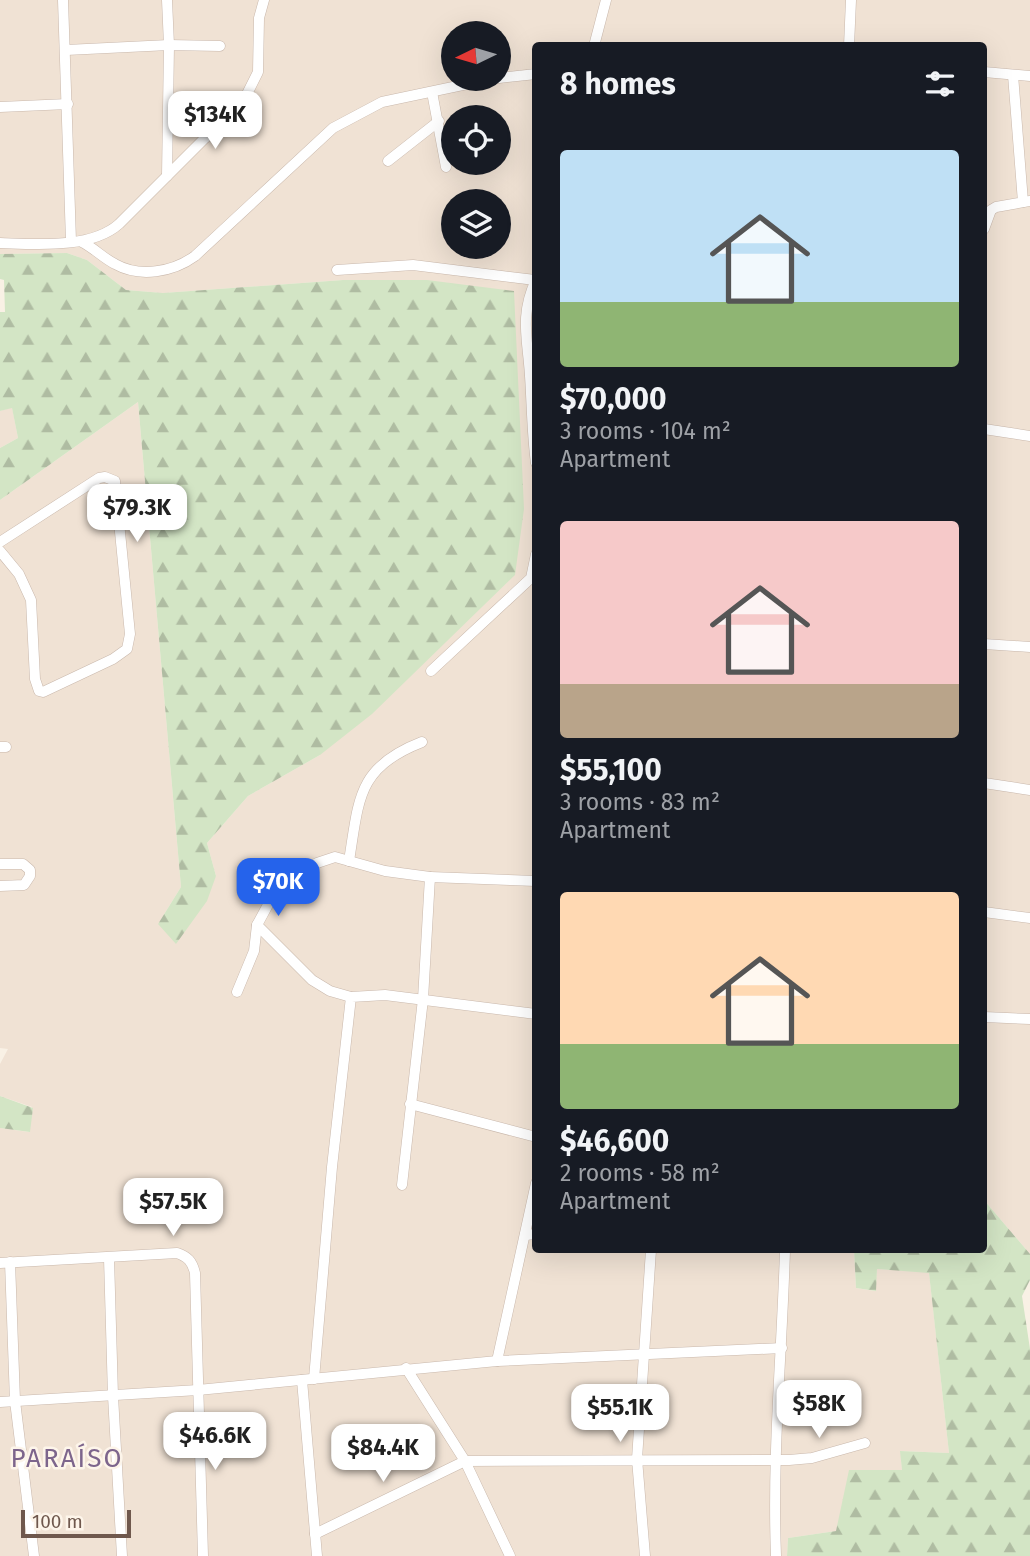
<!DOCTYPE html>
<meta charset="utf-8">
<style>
body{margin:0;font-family:"Fira Sans",sans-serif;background:#242831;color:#f1f3f6;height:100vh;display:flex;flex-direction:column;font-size:26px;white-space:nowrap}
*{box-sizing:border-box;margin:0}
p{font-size:23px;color:#9ea1a6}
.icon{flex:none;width:38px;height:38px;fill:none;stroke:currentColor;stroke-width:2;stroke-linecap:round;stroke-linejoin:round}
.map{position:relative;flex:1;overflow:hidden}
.drawer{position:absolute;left:532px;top:42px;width:455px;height:1211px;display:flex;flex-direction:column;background:#171b24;border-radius:7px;box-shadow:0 7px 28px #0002}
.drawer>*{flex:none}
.needle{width:46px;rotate:265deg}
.tools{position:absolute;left:441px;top:21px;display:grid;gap:14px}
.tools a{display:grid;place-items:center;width:70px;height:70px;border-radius:50%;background:#171b24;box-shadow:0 7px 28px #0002;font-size:35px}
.scale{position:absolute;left:21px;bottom:18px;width:110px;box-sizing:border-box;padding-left:7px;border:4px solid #6f584d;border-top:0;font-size:19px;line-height:24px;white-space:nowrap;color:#6f584d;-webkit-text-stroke:5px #fdf5ea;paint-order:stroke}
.price{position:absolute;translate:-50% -60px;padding:0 16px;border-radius:14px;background:#fff;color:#222;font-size:23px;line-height:46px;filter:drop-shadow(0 2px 4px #0008)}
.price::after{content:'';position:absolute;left:50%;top:42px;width:21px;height:16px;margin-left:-10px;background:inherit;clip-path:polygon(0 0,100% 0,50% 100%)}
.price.active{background:#2563eb;color:#fff}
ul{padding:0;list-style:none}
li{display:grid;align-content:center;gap:14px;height:371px;padding:0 28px}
li span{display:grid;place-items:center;height:217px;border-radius:7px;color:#555}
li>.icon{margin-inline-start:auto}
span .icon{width:126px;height:126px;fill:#fffc;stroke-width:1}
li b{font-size:30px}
h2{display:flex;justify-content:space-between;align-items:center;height:84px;padding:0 28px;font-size:30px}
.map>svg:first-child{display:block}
</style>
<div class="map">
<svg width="1030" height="1556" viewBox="0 0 1030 1556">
<defs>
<pattern id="forest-firs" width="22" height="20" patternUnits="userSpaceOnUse" patternTransform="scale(1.75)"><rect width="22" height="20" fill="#d3e5c5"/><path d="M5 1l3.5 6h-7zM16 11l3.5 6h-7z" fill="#afbca2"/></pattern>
</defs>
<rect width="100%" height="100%" fill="#f9f1e5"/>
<g fill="#f0e2d4" fill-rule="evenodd">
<path d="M0,0H1030V1254L984,1200V46H536V1250H854L856,1288L875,1291L877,1269L929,1272L949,1453L901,1451L902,1470L836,1531L788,1538L787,1556H0V1128L29,1132L32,1107L0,1096V1064L8,1049L0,1048V500L138,402L181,887L158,924L216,876L207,843L248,796L320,755L343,280L163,293L126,290L87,260L67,253L0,254ZM453,33H499V79H453ZM453,117H499V163H453ZM453,201H499V247H453Z"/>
<polygon points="12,407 18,438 0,448 0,411"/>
</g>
<g fill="url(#forest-firs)">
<polygon points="67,253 87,260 126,290 163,293 343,280 427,280 514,291 524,509 515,575 372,714 320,755 248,796 207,843 216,876 207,901 176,944 158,924 181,887 138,402 0,500 0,448 18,438 12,408 0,411 0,312 5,312 4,280 0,279 0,254"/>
<polygon points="0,1096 33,1108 30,1132 0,1128"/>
<polygon points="984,1200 1030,1254 1030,1280 1022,1296 1030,1349 1030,1556 787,1556 788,1538 836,1531 849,1470 902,1470 900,1451 949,1453 929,1273 877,1269 876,1291 856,1288 854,1250 984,1250"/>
</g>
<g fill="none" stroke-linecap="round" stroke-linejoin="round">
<defs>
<g id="minor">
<polyline points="63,0 71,241"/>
<polyline points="167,0 169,45 167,176"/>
<polyline points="594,46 606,0"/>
<polyline points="849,46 851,0"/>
<polyline points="66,50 169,45 220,46"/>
<polyline points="984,72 1030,76"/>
<polyline points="1013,75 1023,202"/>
<polyline points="499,78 536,74"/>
<polyline points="432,92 446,167"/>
<polyline points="0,107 68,104"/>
<polyline points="388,161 439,121"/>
<polyline points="984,229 991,210 996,207 1030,201"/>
<path d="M82,242C94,248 103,258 115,264C140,278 173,272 195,256L333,128L382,102L491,79"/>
<path d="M0,243C36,244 91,249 119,224L204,139L233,114L244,100L258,72L259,18L264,0"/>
<polyline points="337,270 413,265 535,280"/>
<path d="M536,280C519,316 528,340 530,376C532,405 532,434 536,463"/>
<polyline points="984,429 1030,436"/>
<polyline points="0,542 99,478 105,477 115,481 130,634 127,649 113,659 43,692 39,691 35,679 31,600 19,574 0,551"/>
<polyline points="984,644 1030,647"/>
<polyline points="431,671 531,578 536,554"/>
<polyline points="0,747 6,747"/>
<polyline points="984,783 1030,790"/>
<path d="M349,861C359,799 357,767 422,742"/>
<polyline points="0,864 23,864 30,870 30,876 24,885 0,886"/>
<polyline points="984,912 1030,918"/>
<polyline points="257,925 312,980 330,991 351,997"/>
<polyline points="237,992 254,951 257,925 270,901 281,887 317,863 335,857 385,871 430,877"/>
<polyline points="984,1017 1030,1019"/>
<polyline points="410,1104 536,1137"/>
<polyline points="402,1185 423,999 430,877 536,881"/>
<polyline points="525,1235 536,1234"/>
<polyline points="109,1258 113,1396 122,1556"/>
<polyline points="10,1262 15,1401 34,1556"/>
<path d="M0,1263L177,1253C188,1257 192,1261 195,1273L203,1556"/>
<polyline points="497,1361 536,1183"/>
<polyline points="406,1368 465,1461 510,1556"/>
<polyline points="314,1379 332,1167 351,997 385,995 536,1014"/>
<polyline points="302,1380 317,1556"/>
<polyline points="0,1402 198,1390 497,1361 782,1348"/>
<polyline points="315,1534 465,1461 789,1460 812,1458 865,1443"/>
<polyline points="645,1556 637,1459 651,1250"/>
<path d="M776,1556C772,1454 782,1352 785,1250"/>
</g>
</defs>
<use href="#minor" stroke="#c9b8ac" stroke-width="11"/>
<use href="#minor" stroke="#fff" stroke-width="10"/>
</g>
<g text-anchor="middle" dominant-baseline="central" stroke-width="5" stroke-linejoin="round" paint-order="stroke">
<g font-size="26" letter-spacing="2" fill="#7d658c" stroke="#fdf5ea">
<text x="67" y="1458">PARAÍSO</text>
</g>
</g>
</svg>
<div class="tools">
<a><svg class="needle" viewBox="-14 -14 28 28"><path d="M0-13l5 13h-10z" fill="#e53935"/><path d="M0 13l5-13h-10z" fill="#9ea1a6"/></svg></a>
<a><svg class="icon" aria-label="locate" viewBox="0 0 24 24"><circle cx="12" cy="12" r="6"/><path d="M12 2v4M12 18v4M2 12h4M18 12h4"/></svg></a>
<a><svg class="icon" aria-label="layers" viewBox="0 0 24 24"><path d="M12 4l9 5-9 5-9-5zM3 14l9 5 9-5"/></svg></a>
</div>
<div class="scale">100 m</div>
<b class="price" style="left:215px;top:151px">$134K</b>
<b class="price" style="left:137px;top:544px">$79.3K</b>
<b class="price active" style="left:278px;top:918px">$70K</b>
<b class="price" style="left:173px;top:1238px">$57.5K</b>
<b class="price" style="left:819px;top:1440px">$58K</b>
<b class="price" style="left:620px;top:1444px">$55.1K</b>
<b class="price" style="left:215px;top:1472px">$46.6K</b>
<b class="price" style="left:383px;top:1484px">$84.4K</b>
<section class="drawer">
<h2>8 homes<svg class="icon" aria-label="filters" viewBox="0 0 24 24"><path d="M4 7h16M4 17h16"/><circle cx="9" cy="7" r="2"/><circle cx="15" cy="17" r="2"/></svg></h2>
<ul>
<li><span style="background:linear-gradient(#bfe0f5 70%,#8fb573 0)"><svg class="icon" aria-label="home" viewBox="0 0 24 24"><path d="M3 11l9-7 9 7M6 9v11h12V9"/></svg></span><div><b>$70,000</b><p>3 rooms · 104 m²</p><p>Apartment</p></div></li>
<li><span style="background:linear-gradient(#f6c9c9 75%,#b9a48a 0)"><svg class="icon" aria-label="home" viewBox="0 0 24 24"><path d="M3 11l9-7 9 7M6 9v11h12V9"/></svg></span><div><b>$55,100</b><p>3 rooms · 83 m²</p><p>Apartment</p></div></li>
<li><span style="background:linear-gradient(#ffd9b3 70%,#8fb573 0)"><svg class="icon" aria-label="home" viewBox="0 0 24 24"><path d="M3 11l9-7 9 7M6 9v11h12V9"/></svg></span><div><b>$46,600</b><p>2 rooms · 58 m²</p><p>Apartment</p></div></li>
</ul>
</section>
</div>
